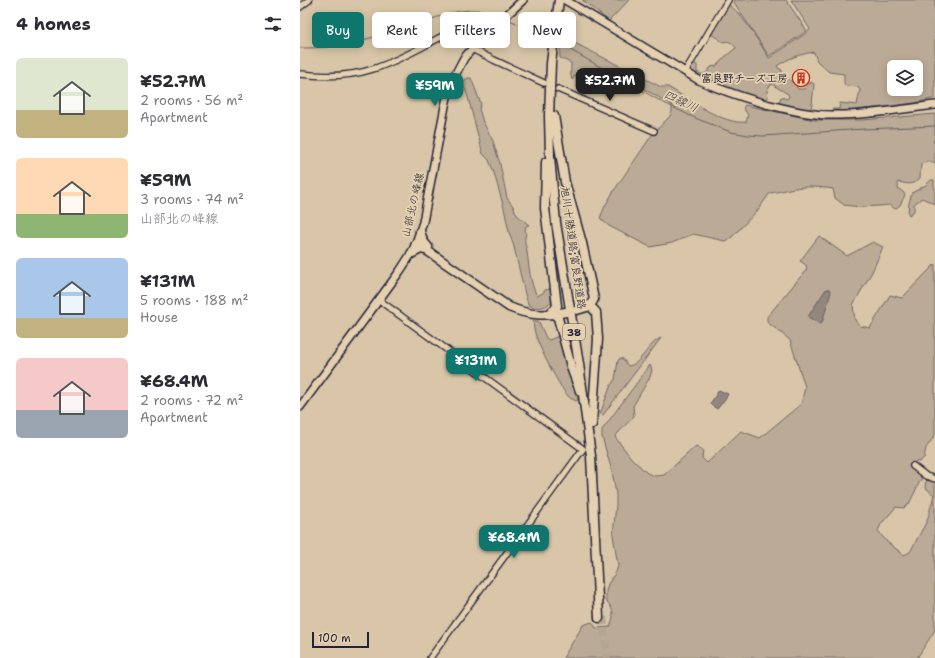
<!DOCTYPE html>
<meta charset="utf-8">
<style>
body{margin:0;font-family:"Shantell Sans","Klee One",sans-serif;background:#f7f7f7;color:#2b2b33;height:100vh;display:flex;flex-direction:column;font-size:15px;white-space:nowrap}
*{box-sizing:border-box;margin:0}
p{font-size:13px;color:#7c7c81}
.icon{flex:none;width:22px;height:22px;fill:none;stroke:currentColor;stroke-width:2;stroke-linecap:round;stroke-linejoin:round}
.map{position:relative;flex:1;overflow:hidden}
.details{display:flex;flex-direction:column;background:#fff;width:300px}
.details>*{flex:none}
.banner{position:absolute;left:12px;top:12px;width:380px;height:36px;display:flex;gap:8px}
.controls{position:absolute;left:587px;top:60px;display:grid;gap:8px}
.controls a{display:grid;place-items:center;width:36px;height:36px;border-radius:6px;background:#fff;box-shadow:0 2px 10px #0003;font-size:20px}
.scale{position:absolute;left:12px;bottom:10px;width:57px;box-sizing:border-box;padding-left:4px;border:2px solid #22223b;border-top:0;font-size:11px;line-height:14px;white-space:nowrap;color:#22223b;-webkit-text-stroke:3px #e5d1af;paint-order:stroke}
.price{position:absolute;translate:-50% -34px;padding:0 9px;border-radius:8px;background:#0f766e;color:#fff;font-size:13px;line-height:26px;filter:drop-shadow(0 1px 2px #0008)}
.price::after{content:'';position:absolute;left:50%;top:24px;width:12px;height:9px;margin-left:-6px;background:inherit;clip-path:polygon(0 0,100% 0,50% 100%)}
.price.on{background:#222;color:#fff}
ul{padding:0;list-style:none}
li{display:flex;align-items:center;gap:12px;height:100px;padding:0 16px}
li span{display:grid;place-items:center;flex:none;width:112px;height:80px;border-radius:6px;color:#555}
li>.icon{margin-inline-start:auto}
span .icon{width:48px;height:48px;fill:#fffc;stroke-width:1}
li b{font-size:17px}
h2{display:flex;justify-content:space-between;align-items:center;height:48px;padding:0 16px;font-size:17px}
.chip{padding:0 14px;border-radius:6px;background:#fff;box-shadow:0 2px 10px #0003;font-size:14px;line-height:36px}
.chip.on{background:#0f766e;color:#fff}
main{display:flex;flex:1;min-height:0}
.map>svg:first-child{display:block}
</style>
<main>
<section class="details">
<h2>4 homes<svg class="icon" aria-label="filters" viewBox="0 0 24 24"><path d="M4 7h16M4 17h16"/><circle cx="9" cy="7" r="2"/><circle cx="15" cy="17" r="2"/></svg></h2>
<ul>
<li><span style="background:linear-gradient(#dfe7d0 65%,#c2b280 0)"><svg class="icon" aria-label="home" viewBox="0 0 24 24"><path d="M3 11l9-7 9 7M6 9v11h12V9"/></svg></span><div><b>¥52.7M</b><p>2 rooms · 56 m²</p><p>Apartment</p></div></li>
<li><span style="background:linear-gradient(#ffd9b3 70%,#8fb573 0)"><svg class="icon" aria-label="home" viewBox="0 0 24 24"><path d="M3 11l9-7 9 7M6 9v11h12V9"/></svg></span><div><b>¥59M</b><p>3 rooms · 74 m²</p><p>山部北の峰線</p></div></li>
<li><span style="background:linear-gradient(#a9c7e8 75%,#c2b280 0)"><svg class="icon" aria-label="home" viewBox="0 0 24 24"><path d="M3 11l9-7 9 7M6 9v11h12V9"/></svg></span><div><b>¥131M</b><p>5 rooms · 188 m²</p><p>House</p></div></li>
<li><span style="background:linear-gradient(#f6c9c9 65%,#9aa5b1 0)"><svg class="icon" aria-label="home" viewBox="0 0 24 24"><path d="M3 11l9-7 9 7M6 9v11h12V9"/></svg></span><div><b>¥68.4M</b><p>2 rooms · 72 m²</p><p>Apartment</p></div></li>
</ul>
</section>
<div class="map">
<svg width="635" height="658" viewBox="0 0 635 658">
<rect width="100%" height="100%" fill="#d9c6a8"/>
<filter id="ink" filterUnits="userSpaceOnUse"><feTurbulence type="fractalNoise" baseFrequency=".025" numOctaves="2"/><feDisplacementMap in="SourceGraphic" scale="8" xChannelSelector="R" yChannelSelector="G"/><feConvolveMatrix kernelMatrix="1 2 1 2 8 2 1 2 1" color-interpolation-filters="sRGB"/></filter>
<g filter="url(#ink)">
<g fill="#bbab96" stroke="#6e6668" fill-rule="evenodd">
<polygon points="282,0 329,0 309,21"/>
<polygon points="435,0 486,0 507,31 469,56 433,1"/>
<path d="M491,0H635V98L615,103L558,110L552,112H532V109H539L540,103L557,105L560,90L558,87L546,86L544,83V74L529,72L517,61L514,52C501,54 488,58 477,66L478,68L482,70V74L491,81H493L498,89H504L505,88L506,83L510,84L511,82L514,84L512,105L511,109L508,111L479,105V102L481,97L487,99L489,97L488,94L473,85L471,84L467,90L468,98L466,100L413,85L389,72L391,66L394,63L397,65V72L401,74H404L408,71L411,67L416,66L426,56L436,48C433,43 429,40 423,42L411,34L428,5C439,8 462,47 469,58L508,32L510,29ZM594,67H616V89H594Z"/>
<path d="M265,38L361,87H368C389,99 423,125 446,122L448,115L443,108L445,105L514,120H563L635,114V138L633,141L635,144V164L629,161L621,164L620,178C612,186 609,184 598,182V188L603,192L605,195L600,205L595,209L590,205L579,206L560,207L544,205L535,198L533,189C521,187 506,186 495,188C487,189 479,192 470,193L457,211L432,237L425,241L393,234L372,243L350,247L309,226L300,218L305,206L315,189L352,135L370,116L372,112V105L330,81L323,82L317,84L308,95L304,93L298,84C290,86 290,90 283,94L282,89L288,73H284L281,75L277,74L274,77L273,79L272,80C270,75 271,69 271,63L260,58C259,50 262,45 265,38Z"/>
<path d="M168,78H171L181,104L179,109L183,122L193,141L200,164L207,198L213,206L217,215L229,225L226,226L225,230C227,235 224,237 225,242C225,245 227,249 227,252C229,266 230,283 237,296L243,293L245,290L250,289L253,300C245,308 242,308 232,307L228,304L225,294L214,247L209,232L204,208L194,173L189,160L183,154L167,94L162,82Z"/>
<polygon points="631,180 634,180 634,186 635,188 635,204 622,198 614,204 614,211 609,215 608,213 609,203 612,193 626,185"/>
<path d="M519,236L547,256L573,242L583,247L572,272L553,305L555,320L560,326L570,328L590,295L602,298L635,264V435L626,448L624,458L619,462L616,461L611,468L622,477L609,504L604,508L596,507L581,524L578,531L587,542L604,555L610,552L627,521L634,495L626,488L625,484L627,480L635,482V630L617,658H263L283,625L292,622L296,628L310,627C314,617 315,609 306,601V591L308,584L316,572L318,566L313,535L316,505V494L312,471L302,437V430L350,365L352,370L350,377L333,406L334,416L318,433L315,437L332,459L347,473L355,476L364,475L396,446L403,450L402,458L407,463L441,431L460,438L501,404L505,387L490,340L467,322V317L507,269L506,265L500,261Z"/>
<path d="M234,321H237L239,322L246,338L249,340L259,336L278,400L276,401C273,399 270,399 268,396C259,386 229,332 234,321Z"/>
<path d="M361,338L303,415L300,414L311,385L315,379L318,361L320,358L323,359L328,366C341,365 348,343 361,338Z"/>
</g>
<g fill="#92877e" stroke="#655f63">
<polygon points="526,289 529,289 531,292 522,323 520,324 508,317 509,315"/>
<polygon points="419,390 428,394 425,400 417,409 411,405 410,404"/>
</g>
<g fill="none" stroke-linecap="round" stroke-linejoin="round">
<g stroke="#655f63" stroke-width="1">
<polyline points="207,19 223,26 250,39"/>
<polyline points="258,43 364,103 395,118 431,132 448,135 463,136 564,129 635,126"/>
<path d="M0,48C18,48 37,47 55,42C81,36 106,26 132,19C145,14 160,10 174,10C183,10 192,14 201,17"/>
</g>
<polyline stroke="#b4a592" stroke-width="8" stroke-dasharray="8 4" stroke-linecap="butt" points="303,617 307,658"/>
<defs>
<g id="minor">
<polyline points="0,7 9,0"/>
<polyline points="172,49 194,60 244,83"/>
<polyline points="385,72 428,0"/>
<path d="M0,74C25,77 49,77 73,69C92,63 109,54 126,45C137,39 148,32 160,30C169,28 178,29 186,34"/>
<polyline points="258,89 354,131"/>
<polyline points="79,300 283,449 130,658"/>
<polyline points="613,466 626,476 635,479"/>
</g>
<g id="major">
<path d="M265,0L397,79C419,90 442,97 466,104C490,110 513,116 538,115C570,115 603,109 635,105"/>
<polyline points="0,407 100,271 111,254 116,243 123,222 145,106 148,93 155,75 164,58 172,49 186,34 223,0"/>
</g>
<g id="highway">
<polyline points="259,0 251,63 249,116 250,157 256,223 279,364 291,456 299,618"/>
<polyline points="254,116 265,182 282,243 294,299 290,306 277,310"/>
<polyline points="246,162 245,208 257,306 255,309 252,311"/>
<polyline points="120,231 123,241 128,247"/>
<path d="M116,243L209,307C230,316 244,316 266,312"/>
<polyline points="111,254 121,249 126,250"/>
<path d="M285,306C290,306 293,308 296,312L298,339L292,424"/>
<polyline points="253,314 256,316 258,318 272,370 280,391"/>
</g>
</defs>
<use href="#minor" stroke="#22223b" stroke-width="8"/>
<use href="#major" stroke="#22223b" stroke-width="10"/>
<use href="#highway" stroke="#22223b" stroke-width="11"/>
<use href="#minor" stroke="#e5d1af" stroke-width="5.5"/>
<use href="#major" stroke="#e5d1af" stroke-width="7"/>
<use href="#highway" stroke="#e5d1af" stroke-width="8"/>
</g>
</g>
<defs>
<symbol id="building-ring" viewBox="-11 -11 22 22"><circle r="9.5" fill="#e5d1af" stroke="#c8321e" stroke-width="1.5"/><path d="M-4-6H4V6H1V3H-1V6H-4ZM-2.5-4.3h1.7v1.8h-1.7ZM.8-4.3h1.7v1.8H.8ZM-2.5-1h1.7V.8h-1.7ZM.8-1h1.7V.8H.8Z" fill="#c8321e"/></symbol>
</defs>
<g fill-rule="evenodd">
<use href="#building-ring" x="491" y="68" width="20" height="20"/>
</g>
<g text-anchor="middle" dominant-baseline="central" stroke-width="3.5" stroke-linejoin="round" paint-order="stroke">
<rect fill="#e5d1af" stroke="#5c565e" stroke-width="1" x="263" y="324" width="22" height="16" rx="3"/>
<g font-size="10" font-weight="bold" fill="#22223b">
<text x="274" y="332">38</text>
</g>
<g font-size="11" font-weight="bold" fill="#22223b" stroke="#e5d1af" text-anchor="end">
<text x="488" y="78">富良野チーズ工房</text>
</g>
<g font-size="11" fill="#22223b" stroke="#e5d1af">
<text transform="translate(113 205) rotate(-77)">山部北の峰線</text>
<text transform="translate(273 248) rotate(82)">旭川十勝道路;富良野道路</text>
</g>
<g font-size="12" font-style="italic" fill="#44404f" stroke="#e5d1af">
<text transform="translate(381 101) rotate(25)">四線川</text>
</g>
</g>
</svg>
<div class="controls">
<a><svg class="icon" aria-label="layers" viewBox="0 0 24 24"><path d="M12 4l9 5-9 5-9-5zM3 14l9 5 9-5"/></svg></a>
</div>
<div class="scale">100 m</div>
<b class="price on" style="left:310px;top:102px">¥52.7M</b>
<b class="price" style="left:135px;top:107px">¥59M</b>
<b class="price" style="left:176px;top:382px">¥131M</b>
<b class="price" style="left:214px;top:559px">¥68.4M</b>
<div class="banner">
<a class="chip on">Buy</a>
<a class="chip">Rent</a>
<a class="chip">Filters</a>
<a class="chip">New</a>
</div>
</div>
</main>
